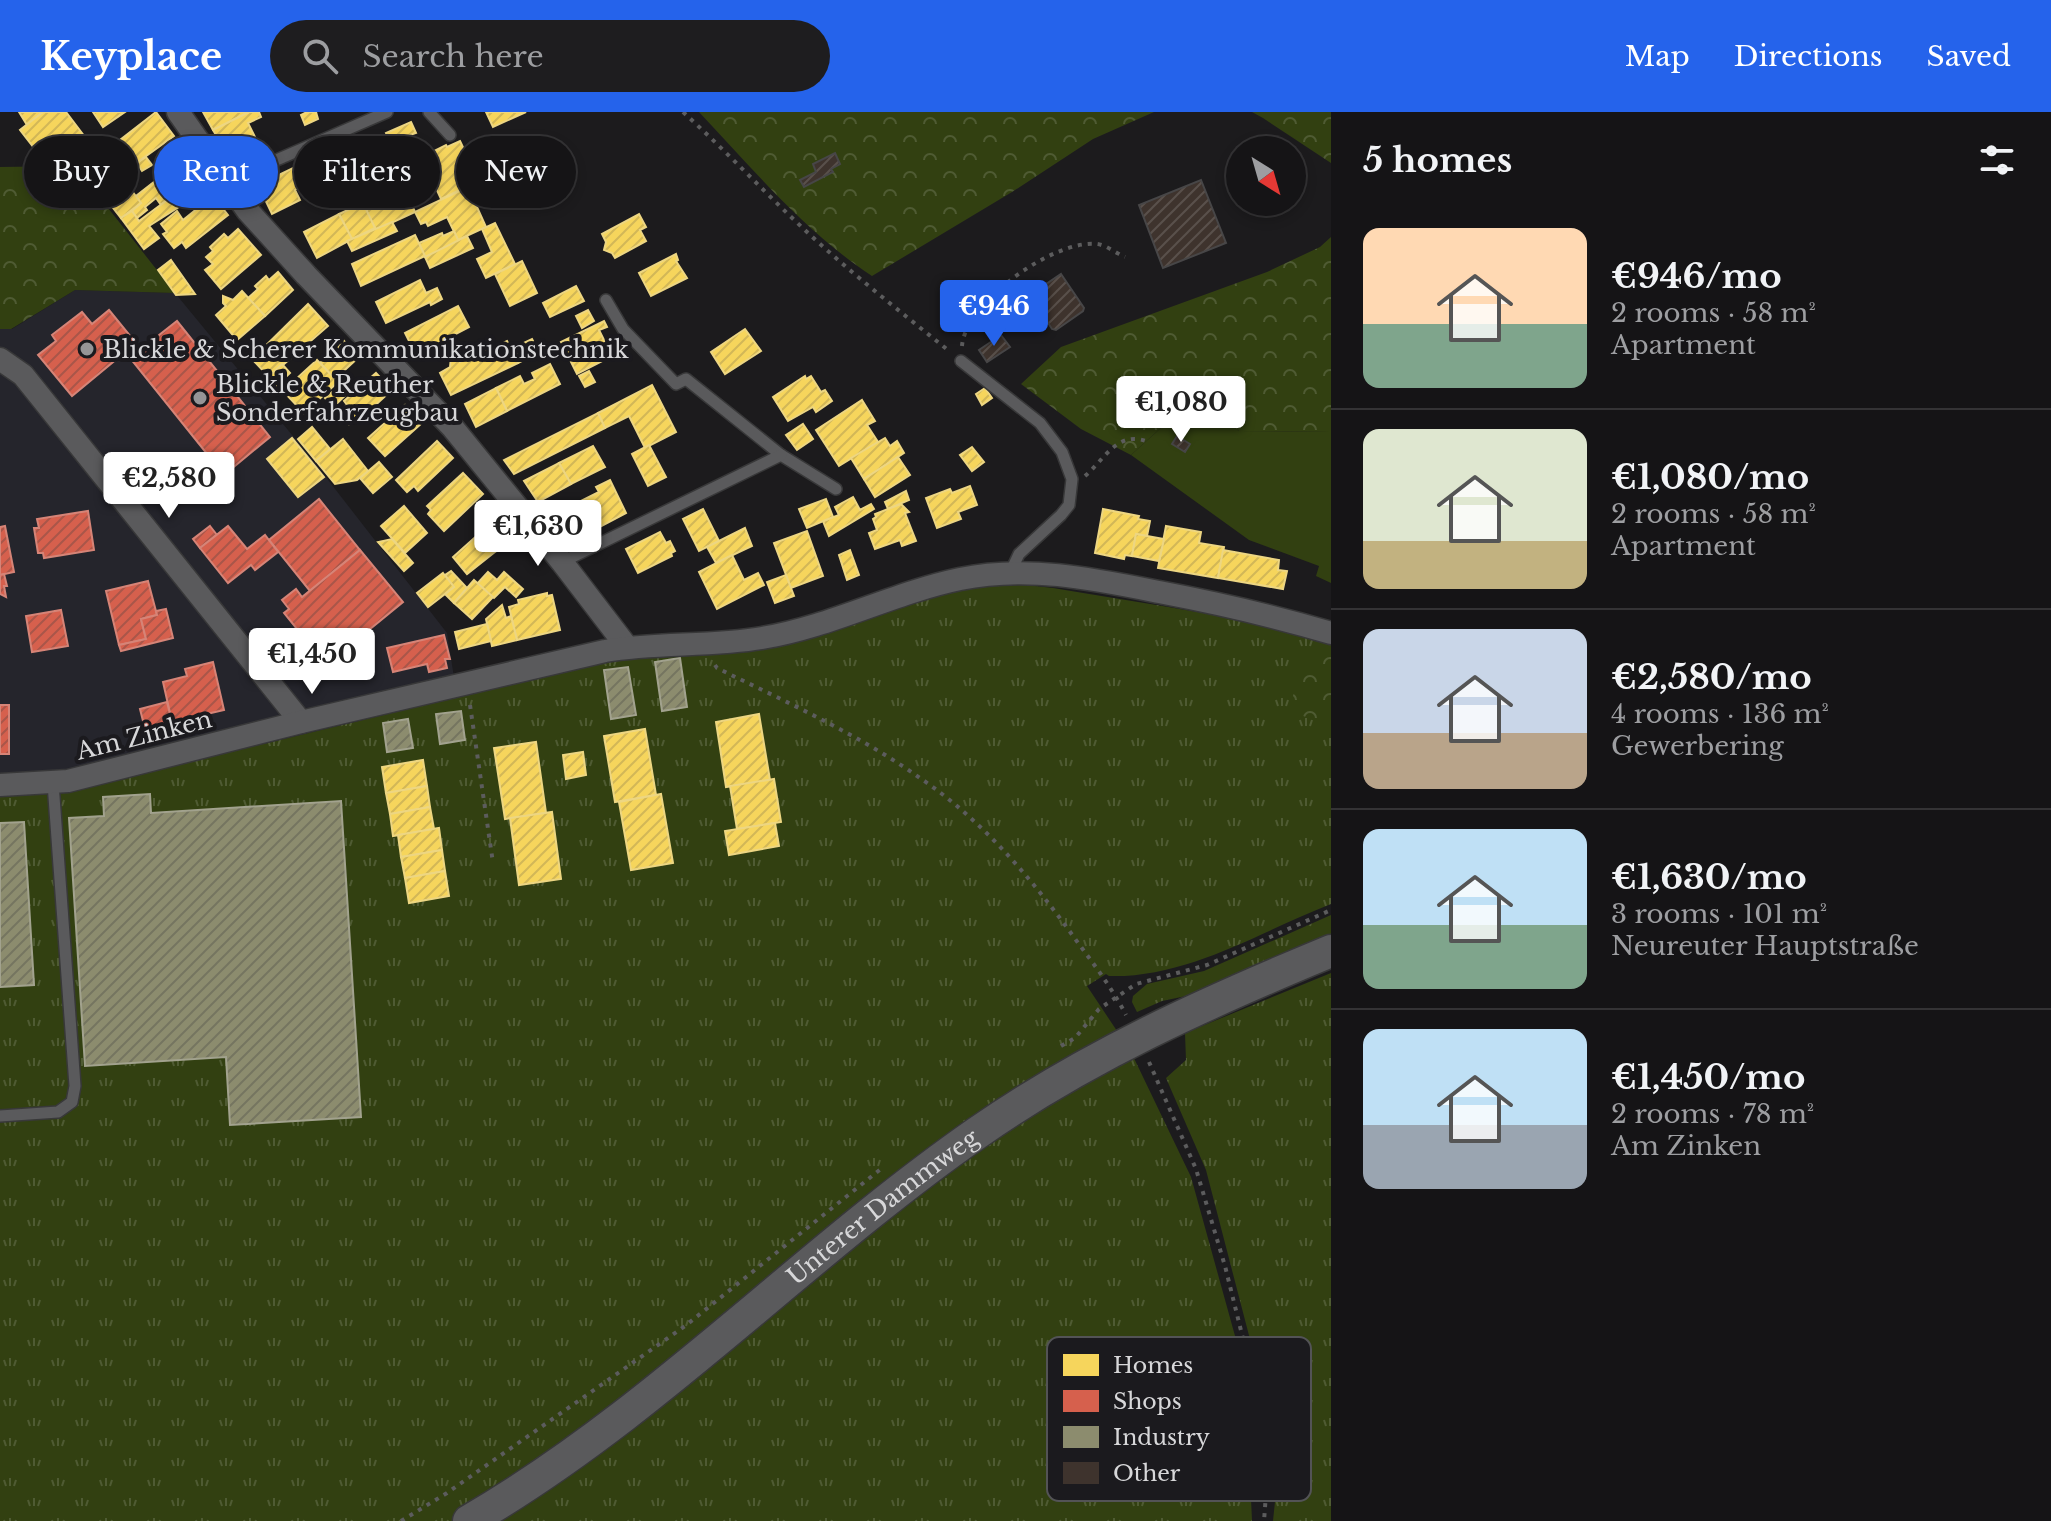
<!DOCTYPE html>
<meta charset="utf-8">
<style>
body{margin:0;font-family:"Libre Baskerville",serif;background:#1e1d1f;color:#f1f3f6;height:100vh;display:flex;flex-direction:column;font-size:30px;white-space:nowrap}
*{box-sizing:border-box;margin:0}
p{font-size:26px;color:#9d9ea1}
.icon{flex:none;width:44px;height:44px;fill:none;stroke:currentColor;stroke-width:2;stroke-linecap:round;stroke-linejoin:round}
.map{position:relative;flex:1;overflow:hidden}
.sheet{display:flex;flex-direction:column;background:#151416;width:720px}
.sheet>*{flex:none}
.hud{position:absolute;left:24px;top:24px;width:760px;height:72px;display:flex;gap:16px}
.needle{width:52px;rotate:143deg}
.buttons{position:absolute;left:1226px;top:24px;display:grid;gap:16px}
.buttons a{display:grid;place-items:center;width:80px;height:80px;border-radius:50%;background:#151416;box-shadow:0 4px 12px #0003,0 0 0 2px #343335;font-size:40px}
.price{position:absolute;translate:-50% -68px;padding:0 18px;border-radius:8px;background:#fff;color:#222;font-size:26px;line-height:52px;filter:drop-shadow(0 2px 4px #0008)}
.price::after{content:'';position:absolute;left:50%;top:48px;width:24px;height:18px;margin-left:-12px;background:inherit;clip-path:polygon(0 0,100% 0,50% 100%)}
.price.current{background:#2563eb;color:#fff}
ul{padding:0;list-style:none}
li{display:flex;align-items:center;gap:24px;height:200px;padding:0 32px}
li+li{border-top:2px solid #343335}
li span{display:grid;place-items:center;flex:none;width:224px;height:160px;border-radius:16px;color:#555}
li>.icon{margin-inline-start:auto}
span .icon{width:96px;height:96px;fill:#fffc;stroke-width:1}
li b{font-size:34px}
h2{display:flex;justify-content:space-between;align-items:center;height:96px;padding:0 32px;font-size:34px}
.pill{padding:0 28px;border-radius:36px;background:#151416;box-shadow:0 4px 12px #0003,0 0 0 2px #343335;font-size:28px;line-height:72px}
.pill.current{background:#2563eb;color:#fff}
header{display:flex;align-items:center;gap:48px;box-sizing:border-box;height:112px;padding:0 40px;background:#2563eb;color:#fff}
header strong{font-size:38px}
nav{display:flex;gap:44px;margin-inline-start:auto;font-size:28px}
.search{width:560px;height:72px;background:#1e1d1f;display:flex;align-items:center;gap:20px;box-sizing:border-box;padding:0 28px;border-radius:44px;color:#9d9ea1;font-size:30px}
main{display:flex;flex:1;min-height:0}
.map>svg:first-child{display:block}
</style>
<header>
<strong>Keyplace</strong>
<div class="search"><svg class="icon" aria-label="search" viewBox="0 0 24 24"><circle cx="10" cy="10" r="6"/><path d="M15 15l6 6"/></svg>Search here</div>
<nav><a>Map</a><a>Directions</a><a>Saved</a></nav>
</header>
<main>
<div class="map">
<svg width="1331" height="1409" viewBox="0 0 1331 1409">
<defs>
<pattern id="grass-tufts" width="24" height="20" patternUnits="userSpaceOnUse" patternTransform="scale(2)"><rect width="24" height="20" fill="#324011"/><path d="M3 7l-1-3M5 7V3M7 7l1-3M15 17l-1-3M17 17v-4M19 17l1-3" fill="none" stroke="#4f5b33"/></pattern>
<pattern id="forest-crowns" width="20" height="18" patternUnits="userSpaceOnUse" patternTransform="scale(2)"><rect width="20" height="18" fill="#324011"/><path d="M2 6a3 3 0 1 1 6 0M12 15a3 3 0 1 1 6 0" fill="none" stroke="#4f5b33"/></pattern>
<pattern id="homes-hatch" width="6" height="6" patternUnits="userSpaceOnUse" patternTransform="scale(2)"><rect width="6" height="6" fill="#f6d55c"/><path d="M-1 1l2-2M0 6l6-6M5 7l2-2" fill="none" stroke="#d2b757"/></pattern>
<pattern id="shops-hatch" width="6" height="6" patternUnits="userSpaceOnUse" patternTransform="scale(2)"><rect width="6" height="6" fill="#d6604d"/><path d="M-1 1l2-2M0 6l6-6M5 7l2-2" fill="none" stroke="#a95649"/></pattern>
<pattern id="industry-hatch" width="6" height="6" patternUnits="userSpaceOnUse" patternTransform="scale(2)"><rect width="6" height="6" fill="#8c8c6e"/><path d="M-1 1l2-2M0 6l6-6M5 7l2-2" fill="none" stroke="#757560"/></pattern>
<pattern id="building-hatch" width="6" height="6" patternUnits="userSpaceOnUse" patternTransform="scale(2)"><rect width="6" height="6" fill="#3e332d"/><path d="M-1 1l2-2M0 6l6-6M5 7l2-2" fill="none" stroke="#59504b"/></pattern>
</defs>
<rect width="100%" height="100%" fill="#1c1b1d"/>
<polygon fill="#25252c" points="75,178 175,181 311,346 447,521 456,578 338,599 373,814 0,1038 0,217 12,217"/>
<g fill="url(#grass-tufts)">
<path d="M1026,473L1053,476C1145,492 1242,503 1331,533V792C1259,820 1188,866 1109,864L1106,862L1087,874L1131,940L1191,1065L1240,1242L1255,1322L1257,1361L1250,1365L1252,1409H0V683L69,679L603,550L959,478L982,474Z"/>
<polygon points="1331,803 1331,824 1191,883 1162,889 1137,900 1132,890 1133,884 1147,872 1204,859"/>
<polygon points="1331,861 1331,1409 1273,1409 1276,1380 1271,1308 1206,1058 1166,966 1186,948 1185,921"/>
</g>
<g fill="url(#forest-crowns)">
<path d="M699,0H1154L1093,27L1012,80L872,164C805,120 754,58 699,0Z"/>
<polygon points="1252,0 1331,0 1331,51 1263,6"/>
<polygon points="75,54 175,181 75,178 11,217 0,217 0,55"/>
<polygon points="1331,125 1331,320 1239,319 1195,285 1131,343 1081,317 1021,272 1061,235 1267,160 1320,135"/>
<polygon points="1309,538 1331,545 1331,615 1288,598"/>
</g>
<polygon fill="#324011" points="1195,285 1239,319 1331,320 1331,471 1316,464 1319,454 1249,428 1131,343"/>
<g fill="url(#homes-hatch)" stroke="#edd682" stroke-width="2">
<polygon points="19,0 43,0 27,13"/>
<polygon points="43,0 66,0 88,29 60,51 47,34 38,41 20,18"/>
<polygon points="93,0 125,0 103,15"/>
<polygon points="156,0 174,24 132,54 129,50 125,53 111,35"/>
<polygon points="203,0 249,0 213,18"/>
<polygon points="249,0 259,0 261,5 248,11 255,25 225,39 213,18"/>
<polygon points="307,0 316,0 318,7 305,13 301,3"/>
<polygon points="486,0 526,0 493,15"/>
<polygon points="411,10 416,21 390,30 386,21"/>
<polygon points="353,29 364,54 332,69 321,44"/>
<polygon points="460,29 479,69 441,87 427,57 381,79 376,68 446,33 447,35"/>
<polygon points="84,31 100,51 85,63 69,43"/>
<polygon points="146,45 152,53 142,59 137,51"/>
<polygon points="186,45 199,63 161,93 156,86 145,95 147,98 137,106 132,99 141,91 136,84"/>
<polygon points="293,56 301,74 295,78 300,88 272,102 258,73"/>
<polygon points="120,63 141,91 121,106 99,78"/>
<polygon points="468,75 486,115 458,128 447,105 428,114 426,110 421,112 415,100"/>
<polygon points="407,82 415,100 376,118 364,94 385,88 387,92"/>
<polygon points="174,83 182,93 149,114 159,126 144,137 121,106 132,99 139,109"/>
<polygon points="213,84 228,103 186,136 182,130 174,136 163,122 167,120 161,112 177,99 183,108"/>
<polygon points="363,91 375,116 352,127 339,102"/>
<polygon points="339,102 352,127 317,146 304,120"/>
<polygon points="639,102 646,115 640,118 646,129 615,146 612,141 604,138 606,130 602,122"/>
<polygon points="392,110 397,119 352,139 347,129"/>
<polygon points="495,111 515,152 486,166 477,147 492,140 482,117"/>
<polygon points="238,117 261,143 221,177 205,158 213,152 206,145 213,139 210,135 224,122 228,126"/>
<polygon points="454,119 459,130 425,145 419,131 442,121 443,124"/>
<polygon points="415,123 425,144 361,174 352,152"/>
<polygon points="467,124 473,136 430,156 425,145"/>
<polygon points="676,142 678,148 676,149 687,166 651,184 639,161"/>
<polygon points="171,148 195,182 176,183 158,158"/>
<polygon points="522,149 537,181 510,194 495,162"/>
<polygon points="278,160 293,178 265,204 248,186 258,177 255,174 266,164 269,168"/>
<polygon points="420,168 426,181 437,176 442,187 431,193 430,190 386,211 376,190"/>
<polygon points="576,174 584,189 550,205 543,191"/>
<polygon points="242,179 265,204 237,228 216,203 226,194 223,191 223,184 233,188"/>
<polygon points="308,192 328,214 269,265 252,247"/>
<polygon points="458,194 469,215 416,243 405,221"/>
<polygon points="588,198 594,209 582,216 576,204"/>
<polygon points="604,209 607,215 599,218 612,244 577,262 561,230"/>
<polygon points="745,217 761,239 725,262 711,240"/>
<polygon points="532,227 539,241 518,251 511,237"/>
<polygon points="344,229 359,245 335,267 320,251"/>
<polygon points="507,229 518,251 451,283 440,261 450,255 451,245 458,247 460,250 481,239 480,237 486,234 488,238"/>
<polygon points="317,248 338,270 304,301 283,279"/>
<polygon points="282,252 290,261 272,278 264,269"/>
<polygon points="550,252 560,272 507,299 496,276 520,264 524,272 535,267 532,261"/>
<polygon points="589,259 595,270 585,275 579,264"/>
<polygon points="376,261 392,278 360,307 357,304 349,312 339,300 347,293 344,289"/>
<polygon points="805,264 806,267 811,264 821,280 825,278 832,289 816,300 813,295 788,309 773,285"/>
<polygon points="340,273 348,281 333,295 325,286"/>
<polygon points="652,273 676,320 645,336 629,304 605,316 598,301"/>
<polygon points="496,276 507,299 476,315 465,292"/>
<polygon points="985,276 992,286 982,293 976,282"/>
<polygon points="862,288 875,309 867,313 878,330 839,354 816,318"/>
<polygon points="405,293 422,311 385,344 368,326"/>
<polygon points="598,301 605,316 514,362 504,348"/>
<polygon points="803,312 813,327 797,338 786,323"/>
<polygon points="312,315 330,337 316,349 298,327"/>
<polygon points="292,326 324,365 298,385 267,347"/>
<polygon points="885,326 890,334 897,329 904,341 864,367 851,346"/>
<polygon points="343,327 368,359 357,368 335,372 316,349"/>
<polygon points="437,329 453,346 418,379 414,374 407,380 396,368"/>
<polygon points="649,333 666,365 648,374 632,342"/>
<polygon points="593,334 605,355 571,372 559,351"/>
<polygon points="972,335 984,350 972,359 960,343"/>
<polygon points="898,345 910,363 875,385 864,367"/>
<polygon points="379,350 392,365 373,381 360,366"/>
<polygon points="559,351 571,372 538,390 524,369"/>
<polygon points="463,361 483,382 444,419 428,402 431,398 427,394"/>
<polygon points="610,368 626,401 596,417 581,389 599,380 596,375"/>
<polygon points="970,374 977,393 958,400 961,407 937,416 926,386 950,377 952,381"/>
<polygon points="906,379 909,388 888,397 885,390"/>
<polygon points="853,385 860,398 871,392 874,397 829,424 823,409 839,403 835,395"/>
<polygon points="826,387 833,405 807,416 799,397"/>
<polygon points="901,392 909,400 905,401 916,429 902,434 900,428 875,437 869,421 877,418 873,407 876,405 875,402"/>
<polygon points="404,394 427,421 405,441 381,414"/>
<polygon points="703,397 719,429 699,439 683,407"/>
<polygon points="1103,397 1139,404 1138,407 1150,409 1147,424 1136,422 1132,444 1125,443 1124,447 1095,441"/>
<polygon points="498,400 516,422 496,439 477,417"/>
<polygon points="1166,414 1201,420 1199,431 1224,435 1218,466 1158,456"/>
<polygon points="745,416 752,434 716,451 707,435"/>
<polygon points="807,419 823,464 791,476 774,431"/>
<polygon points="660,420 666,431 670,429 675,439 671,441 672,444 638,461 626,437"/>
<polygon points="480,421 496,439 467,462 453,445"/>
<polygon points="1136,422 1164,427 1159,449 1132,444"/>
<polygon points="392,427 413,451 404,459 378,430"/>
<polygon points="850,438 859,463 847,468 839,443"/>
<polygon points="1223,438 1279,448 1278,458 1287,459 1283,477 1218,466"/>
<polygon points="732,443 744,468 758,461 764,473 717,497 699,460"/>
<polygon points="451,459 467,476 454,491 445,482 454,475 445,463"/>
<polygon points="488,460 497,468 504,460 523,477 516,485 505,475 494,486 477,472"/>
<polygon points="443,461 454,475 428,495 417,481"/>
<polygon points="786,463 794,484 775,491 767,470"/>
<polygon points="474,468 493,485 472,507 454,491"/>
<polygon points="547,481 547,484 552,483 560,518 517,528 509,495 519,492 518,488"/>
<polygon points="502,493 506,506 511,504 517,528 492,534 486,507"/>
<polygon points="487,512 491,529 459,537 455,520"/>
<polygon points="759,602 770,668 726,675 716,610"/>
<polygon points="645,617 656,683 615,690 604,624"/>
<polygon points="536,630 546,701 505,707 494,636"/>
<polygon points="583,640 586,663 566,667 563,643"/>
<polygon points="423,648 427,674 386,681 382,655"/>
<polygon points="774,667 781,710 737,717 730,674"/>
<polygon points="427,674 430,695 390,702 386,681"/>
<polygon points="661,682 673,751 631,758 619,690"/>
<polygon points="430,695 434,717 393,724 390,702"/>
<polygon points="552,700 561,767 519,773 510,706"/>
<polygon points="775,711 779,734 729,743 725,719"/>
<polygon points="439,716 442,738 401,745 398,723"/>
<polygon points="442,738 445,759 405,766 401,745"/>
<polygon points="445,759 449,784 409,791 405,766"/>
</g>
<g fill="url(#shops-hatch)" stroke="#d68477" stroke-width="2">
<polygon points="109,198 136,231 72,284 38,243 56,229 52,223 82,200 92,212"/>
<polygon points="177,209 270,325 224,363 130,246"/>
<polygon points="319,387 360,438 310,479 269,428"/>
<polygon points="88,399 94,438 44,446 43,441 38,441 34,416 39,416 37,407"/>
<polygon points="5,414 14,460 0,463 0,415"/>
<polygon points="210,414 217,423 200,436 193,427"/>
<polygon points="228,414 247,437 265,423 278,440 255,458 251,453 228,471 200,436"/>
<polygon points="360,438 403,490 326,553 284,501 289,497 282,488 296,477 302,485"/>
<polygon points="4,462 7,474 4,474 6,485 0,482 0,463"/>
<polygon points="148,469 157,503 141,507 146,527 119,533 106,479"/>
<polygon points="166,497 173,526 121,539 119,533 146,527 141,507 157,503 156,499"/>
<polygon points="61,498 68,534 32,540 26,504"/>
<polygon points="444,523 450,547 445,547 447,556 429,560 427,552 393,560 387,536"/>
<polygon points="213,550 224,598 172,610 163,570 187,564 185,557"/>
<polygon points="167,590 172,610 145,617 140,597"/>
<rect x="0" y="593" width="9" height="49"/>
</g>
<g fill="url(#industry-hatch)" stroke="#a2a28e" stroke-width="2">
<polygon points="680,546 687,595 662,599 655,550"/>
<polygon points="628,555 636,603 611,607 604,558"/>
<polygon points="461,599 465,628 440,632 436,602"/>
<polygon points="408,607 413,636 387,640 383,611"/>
<polygon points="150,682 151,701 341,689 361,1005 230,1013 226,945 85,954 69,706 104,704 103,685"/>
<polygon points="24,710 34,873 0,875 0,711"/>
</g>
<g fill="url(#building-hatch)" stroke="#474647" stroke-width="2">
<polygon points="835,41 840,52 831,57 833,60 804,75 800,68 816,60 813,52"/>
<polygon points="1201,68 1226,131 1163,156 1139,93"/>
<polygon points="1061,162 1084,196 1083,199 1056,218 1052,217 1030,183"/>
<polygon points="1001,223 1010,235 987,250 979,238"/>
<polygon points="1187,298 1200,300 1199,311 1186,310"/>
<polygon points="1177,324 1190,332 1185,340 1172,332"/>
</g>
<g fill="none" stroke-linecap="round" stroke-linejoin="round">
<defs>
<g id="lane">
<polyline points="429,0 450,23"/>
<polyline points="226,70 387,0"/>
<polyline points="606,188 623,217 676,272 686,267 781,343 836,377"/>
<polyline points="961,249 1040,311 1062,340 1072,367 1069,393 1061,403 1019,442 1011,459"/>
<polyline points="562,450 781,343"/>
<polyline points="0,1004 58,1000 72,990 75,974 53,671"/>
</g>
<g id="street">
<polyline points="178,0 247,98 306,163 453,316 562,450 627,535"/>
<polyline points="0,247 23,263 301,610"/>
<path d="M0,673L68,669L301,610L605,539C657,530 710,535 762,526C830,515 893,481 960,467C1027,453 1094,467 1159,480C1217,491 1274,504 1331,521"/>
</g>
<g id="secondary">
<path id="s1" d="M469,1409C655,1301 802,1143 977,1021C1087,944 1208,890 1331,839"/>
</g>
</defs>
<use href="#lane" stroke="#383839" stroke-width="14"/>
<use href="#street" stroke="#383839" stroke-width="25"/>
<use href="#secondary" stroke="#383839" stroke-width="35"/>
<g stroke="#5c5c5d" stroke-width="4" stroke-dasharray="4 6" stroke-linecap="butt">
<path d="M683,0C726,39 765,81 807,120C852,162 901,200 949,239"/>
<path d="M962,234C965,191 1054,127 1097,132C1106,133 1116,141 1125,145"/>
<path d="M1085,364C1105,347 1117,319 1146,329"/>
<path d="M715,553L717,556C786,590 858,622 920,666C979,706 1026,760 1068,817C1088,845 1110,872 1126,903"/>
<polyline points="470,593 493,751"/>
<polyline points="1061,934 1075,926 1099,897 1136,872 1207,853 1331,798"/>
<polyline points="1149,950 1196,1057 1225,1154 1252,1263 1268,1355 1264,1409"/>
<polyline points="401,1409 447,1381 685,1214 882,1056"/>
</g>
<use href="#lane" stroke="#5a5a5c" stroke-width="11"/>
<use href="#street" stroke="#5a5a5c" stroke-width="22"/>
<use href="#secondary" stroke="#5a5a5c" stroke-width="32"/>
</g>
<g fill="#969597" stroke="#1b1a1e" stroke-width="3">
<circle cx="87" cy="237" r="8"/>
<circle cx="200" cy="286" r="8"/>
</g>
<g text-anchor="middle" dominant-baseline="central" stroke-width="8" stroke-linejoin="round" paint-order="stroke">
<g font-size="24" fill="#d7d7d9" stroke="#1b1a1e" text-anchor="start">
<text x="103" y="237">Blickle &amp; Scherer Kommunikationstechnik</text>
<text x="216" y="272">Blickle &amp; Reuther<tspan x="216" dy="28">Sonderfahrzeugbau</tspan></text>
</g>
<g font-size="24" fill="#d7d7d9" stroke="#1b1a1e">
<text transform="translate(144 623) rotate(-14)">Am Zinken</text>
<text stroke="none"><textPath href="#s1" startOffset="520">Unterer Dammweg</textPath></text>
</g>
</g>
<rect x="1047" y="1225" width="264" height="164" rx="12" fill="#1b1a1e" stroke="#535356" stroke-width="2"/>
<rect x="1063" y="1242" width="36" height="22" fill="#f6d55c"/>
<rect x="1063" y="1278" width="36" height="22" fill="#d6604d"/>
<rect x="1063" y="1314" width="36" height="22" fill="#8c8c6e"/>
<rect x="1063" y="1350" width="36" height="22" fill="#3e332d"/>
<g font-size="22" fill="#d7d7d9">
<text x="1113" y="1261">Homes</text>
<text x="1113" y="1297">Shops</text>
<text x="1113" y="1333">Industry</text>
<text x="1113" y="1369">Other</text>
</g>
</svg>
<div class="buttons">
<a><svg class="needle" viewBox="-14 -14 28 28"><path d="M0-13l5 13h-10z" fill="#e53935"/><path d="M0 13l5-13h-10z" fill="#9d9ea1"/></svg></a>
</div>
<b class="price current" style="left:994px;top:236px">€946</b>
<b class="price" style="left:1181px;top:332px">€1,080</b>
<b class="price" style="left:169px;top:408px">€2,580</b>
<b class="price" style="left:538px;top:456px">€1,630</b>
<b class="price" style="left:312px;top:584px">€1,450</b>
<div class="hud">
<a class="pill">Buy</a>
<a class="pill current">Rent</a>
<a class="pill">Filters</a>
<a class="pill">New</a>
</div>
</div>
<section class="sheet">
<h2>5 homes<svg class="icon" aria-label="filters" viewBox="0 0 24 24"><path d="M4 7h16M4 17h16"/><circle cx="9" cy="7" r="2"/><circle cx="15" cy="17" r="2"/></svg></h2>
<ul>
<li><span style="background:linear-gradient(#ffd9b3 60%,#7fa58c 0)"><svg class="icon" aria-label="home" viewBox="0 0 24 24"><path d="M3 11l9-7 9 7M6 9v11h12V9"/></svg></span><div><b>€946/mo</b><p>2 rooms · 58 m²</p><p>Apartment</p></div></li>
<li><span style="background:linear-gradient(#dfe7d0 70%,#c2b280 0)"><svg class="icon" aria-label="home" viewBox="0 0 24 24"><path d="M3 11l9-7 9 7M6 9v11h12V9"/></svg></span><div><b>€1,080/mo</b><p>2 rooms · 58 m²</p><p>Apartment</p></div></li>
<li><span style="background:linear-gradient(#c9d6e8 65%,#b9a48a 0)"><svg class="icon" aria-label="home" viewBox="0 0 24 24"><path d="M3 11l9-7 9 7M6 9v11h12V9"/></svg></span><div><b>€2,580/mo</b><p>4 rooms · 136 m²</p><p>Gewerbering</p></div></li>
<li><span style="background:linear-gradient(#bfe0f5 60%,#7fa58c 0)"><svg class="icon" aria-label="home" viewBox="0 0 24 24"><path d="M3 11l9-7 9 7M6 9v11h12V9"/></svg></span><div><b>€1,630/mo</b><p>3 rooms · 101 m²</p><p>Neureuter Hauptstraße</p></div></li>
<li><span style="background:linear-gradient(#bfe0f5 60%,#9aa5b1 0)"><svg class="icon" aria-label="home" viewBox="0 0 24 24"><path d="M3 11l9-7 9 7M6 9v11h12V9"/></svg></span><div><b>€1,450/mo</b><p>2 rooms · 78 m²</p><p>Am Zinken</p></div></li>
</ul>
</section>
</main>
